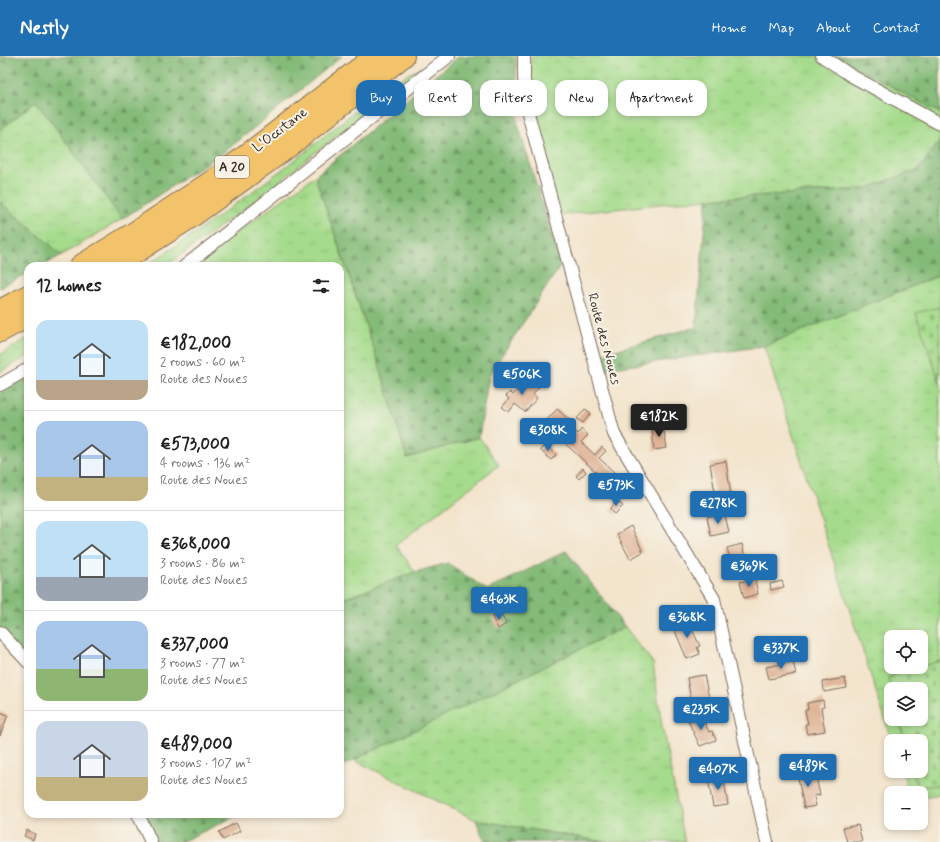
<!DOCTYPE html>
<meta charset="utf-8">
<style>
body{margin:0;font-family:Mynerve,sans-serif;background:#f6f6f6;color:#202124;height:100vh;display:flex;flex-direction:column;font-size:15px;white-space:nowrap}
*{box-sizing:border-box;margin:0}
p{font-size:13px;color:#757577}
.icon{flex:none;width:22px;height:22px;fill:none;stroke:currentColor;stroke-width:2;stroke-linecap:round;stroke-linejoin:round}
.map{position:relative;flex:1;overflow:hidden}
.details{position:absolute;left:24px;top:206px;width:320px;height:556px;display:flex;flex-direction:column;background:#fff;border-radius:12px;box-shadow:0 2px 6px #0003}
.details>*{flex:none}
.guide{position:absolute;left:356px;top:24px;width:380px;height:36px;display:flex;gap:8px}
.controls{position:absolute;left:884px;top:574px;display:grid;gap:8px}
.controls a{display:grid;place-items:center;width:44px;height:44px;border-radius:8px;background:#fff;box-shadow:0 2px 6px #0003;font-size:20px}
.price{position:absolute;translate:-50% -34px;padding:0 9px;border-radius:4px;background:#1f6fb2;color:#fff;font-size:13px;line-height:26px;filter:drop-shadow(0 1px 2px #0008)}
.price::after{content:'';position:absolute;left:50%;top:24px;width:12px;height:9px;margin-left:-6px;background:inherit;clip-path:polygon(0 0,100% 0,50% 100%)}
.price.on{background:#222;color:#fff}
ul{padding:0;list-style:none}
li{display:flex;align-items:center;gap:12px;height:100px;padding:0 12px}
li+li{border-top:1px solid #e0e0e0}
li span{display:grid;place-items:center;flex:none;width:112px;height:80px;border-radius:12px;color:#555}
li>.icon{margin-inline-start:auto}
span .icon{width:48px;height:48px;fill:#fffc;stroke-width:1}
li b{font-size:17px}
h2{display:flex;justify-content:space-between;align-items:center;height:48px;padding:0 12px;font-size:17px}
.chip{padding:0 14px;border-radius:12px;background:#fff;box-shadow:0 2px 6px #0003;font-size:14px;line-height:36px}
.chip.on{background:#1f6fb2;color:#fff}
header{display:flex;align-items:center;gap:24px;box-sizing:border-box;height:56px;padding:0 20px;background:#1f6fb2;color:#fff}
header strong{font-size:19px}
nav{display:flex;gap:22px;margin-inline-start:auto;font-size:14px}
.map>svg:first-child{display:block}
</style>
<header>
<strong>Nestly</strong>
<nav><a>Home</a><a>Map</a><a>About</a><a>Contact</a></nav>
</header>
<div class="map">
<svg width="940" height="786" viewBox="0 0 940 786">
<defs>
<pattern id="grass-tufts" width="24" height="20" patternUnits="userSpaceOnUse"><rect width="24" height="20" fill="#a5db8c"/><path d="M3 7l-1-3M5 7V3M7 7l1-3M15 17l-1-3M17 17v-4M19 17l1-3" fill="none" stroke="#8fbc78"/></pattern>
<pattern id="forest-firs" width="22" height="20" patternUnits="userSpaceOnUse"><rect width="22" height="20" fill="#84bb78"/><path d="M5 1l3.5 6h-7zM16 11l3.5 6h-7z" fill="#6d9862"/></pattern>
<pattern id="cemetery-stones" width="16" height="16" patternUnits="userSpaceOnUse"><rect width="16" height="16" fill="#a5db8c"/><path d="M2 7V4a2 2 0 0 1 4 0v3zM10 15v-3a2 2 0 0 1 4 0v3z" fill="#8fbc78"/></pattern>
</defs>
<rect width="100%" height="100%" fill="#f7f3e8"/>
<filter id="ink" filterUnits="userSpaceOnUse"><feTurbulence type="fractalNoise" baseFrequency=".025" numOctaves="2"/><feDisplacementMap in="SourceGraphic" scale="8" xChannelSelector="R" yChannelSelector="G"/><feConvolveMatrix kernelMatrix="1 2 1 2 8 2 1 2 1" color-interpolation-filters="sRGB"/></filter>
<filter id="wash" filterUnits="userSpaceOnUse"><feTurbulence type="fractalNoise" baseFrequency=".012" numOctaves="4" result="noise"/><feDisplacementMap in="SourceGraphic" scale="16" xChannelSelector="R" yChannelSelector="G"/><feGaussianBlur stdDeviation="0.9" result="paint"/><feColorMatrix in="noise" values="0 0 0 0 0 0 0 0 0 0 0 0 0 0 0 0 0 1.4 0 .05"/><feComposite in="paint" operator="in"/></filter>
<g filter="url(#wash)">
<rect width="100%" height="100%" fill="#f3e4cc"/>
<g fill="url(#grass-tufts)" stroke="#708255" fill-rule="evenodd">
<polygon points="531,0 836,0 940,57 940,85 918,114 864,133 707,143 559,159 530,30"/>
<path d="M422,11L251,148L166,210H145C201,175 254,135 306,95C343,66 379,32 422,11Z"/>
<polygon points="36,45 122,163 62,199 0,146 0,74"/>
<polygon points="315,120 379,308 407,402 479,381 499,409 396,489 415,516 340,544 340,210 191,210"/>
<path d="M940,219V251L916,257L940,327V605L888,621L891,634V663H899L905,685H892L764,290ZM891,581H921V611H891Z"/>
<polygon points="28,282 28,300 0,316 0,299"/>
<polygon points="625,571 653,607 662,670 685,786 606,786 476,764 354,704"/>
<polygon points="902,715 913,715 917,731 940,729 940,738 921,741 921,737 909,737"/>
</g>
<g fill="url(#forest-firs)" stroke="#60724b">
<polygon points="0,0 342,0 227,94 122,163 36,45 0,74"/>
<polygon points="459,0 516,0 517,65 561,209 489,319 479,381 407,402 379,308 315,120"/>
<polygon points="836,0 940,0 940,57 838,1"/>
<polygon points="940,85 940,219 764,290 600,314 602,298 696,271 707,143 864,133 918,114"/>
<polygon points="0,146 62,199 42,210 28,210 28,217 0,232"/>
<polygon points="28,320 28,610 0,575 0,337"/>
<polygon points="566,495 625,571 340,711 340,544 415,516 448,507 487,534"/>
<polygon points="135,758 240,758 181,786 151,786"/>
<polygon points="476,764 606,786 485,786"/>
</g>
<g fill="url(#cemetery-stones)" stroke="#708255">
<polygon points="940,251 940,327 916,257"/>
<polygon points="940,605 940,729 917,731 913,715 921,715 921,685 905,685 899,663 921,663 921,633 891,634 888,621"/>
</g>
<g id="blocks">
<g fill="#dfb396">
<polygon points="528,321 539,331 533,338 537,342 525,356 515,348 509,356 502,351 509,343 506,340 510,336 513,339"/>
<polygon points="557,353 573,367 568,374 572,378 574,374 578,378 581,373 588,379 581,386 595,399 602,391 606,395 599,402 617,419 609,428 559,382 557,383 553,380 555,377 544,367"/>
<polygon points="585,353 591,357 583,367 577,363"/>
<polygon points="535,369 543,377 539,381 531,373"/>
<polygon points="663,370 667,392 654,394 652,372"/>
<polygon points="546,388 556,399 551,404 540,394"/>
<polygon points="726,405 731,440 716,442 710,408"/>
<polygon points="583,412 586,416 579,423 576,420"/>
<polygon points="617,445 623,450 615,458 610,453"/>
<polygon points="719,458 719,461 725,459 729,476 711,480 707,461"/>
<polygon points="631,470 643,496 630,503 617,478"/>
<polygon points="742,488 747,510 741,512 743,517 733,520 731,513 728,513 727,508 731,507 727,492"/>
<polygon points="755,523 758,538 744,542 740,526"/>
<polygon points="782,525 784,531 771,534 770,528"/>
<polygon points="501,557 506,568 498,573 492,561"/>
<polygon points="687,563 700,590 697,591 700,598 687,603 672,568"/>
<polygon points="793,606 796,618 769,623 766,611"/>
<polygon points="704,619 710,646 692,650 687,622"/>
<polygon points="845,622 847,632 824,636 823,626"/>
<polygon points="823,644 824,651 821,652 825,675 807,678 805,668 808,668 805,654 808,654 807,647"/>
<polygon points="0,656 8,659 0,680"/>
<polygon points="701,659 709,676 712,675 716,684 700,690 688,665"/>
<polygon points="810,714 811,721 816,720 820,739 814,740 816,750 804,752 797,716"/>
<polygon points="723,719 728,749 713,751 708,722"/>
<polygon points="236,767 240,775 223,784 219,776"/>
<polygon points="858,769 862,786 847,786 843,772"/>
<polygon points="27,774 35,778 33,784 24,780"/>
</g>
</g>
</g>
<g filter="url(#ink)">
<use href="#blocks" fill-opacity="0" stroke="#7b6b5b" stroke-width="1"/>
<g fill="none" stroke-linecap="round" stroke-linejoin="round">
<defs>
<g id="street">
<polyline points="524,0 524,23 528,57 614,378 714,543 767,786"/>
<polyline points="822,0 850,19 940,68"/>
<polyline points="185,210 449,0"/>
<polyline points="0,329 28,313"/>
<polyline points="0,576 28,606"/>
<polyline points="138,758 151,786"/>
</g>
<g id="highway">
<polyline points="81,210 130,180 216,123 376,0"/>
<polyline points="114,210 189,162 282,95 403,0"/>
<polyline points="0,255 28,240"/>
<polyline points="0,275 28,260"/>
</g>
</defs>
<use href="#street" stroke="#7b6b5b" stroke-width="14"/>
<use href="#highway" stroke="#7b6b5b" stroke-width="24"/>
<use href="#street" stroke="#fff" stroke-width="12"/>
<use href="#highway" stroke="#f2c36a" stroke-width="22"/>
</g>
</g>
<g text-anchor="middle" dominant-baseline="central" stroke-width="4" stroke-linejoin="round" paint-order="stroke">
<rect fill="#f7f3e8" stroke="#73665b" stroke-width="1" x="215" y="100" width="34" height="22" rx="3"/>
<g font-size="13" font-weight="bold" fill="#3b2a1e">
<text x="232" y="111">A 20</text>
</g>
<g font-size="14" fill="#3b2a1e" stroke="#f7f3e8">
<text transform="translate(280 74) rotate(-37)">L'Occitane</text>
<text transform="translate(604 283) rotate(75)">Route des Noues</text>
</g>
</g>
</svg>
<div class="controls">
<a><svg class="icon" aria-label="locate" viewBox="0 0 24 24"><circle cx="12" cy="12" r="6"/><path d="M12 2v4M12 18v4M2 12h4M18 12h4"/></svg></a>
<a><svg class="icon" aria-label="layers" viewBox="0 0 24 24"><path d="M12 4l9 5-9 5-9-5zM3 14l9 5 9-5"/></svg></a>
<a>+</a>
<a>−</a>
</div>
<b class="price" style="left:522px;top:340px">€506K</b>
<b class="price on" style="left:659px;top:382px">€182K</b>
<b class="price" style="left:548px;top:396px">€308K</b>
<b class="price" style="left:616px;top:451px">€573K</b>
<b class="price" style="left:718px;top:469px">€278K</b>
<b class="price" style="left:749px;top:532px">€369K</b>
<b class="price" style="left:499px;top:565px">€463K</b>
<b class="price" style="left:687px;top:583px">€368K</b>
<b class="price" style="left:781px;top:614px">€337K</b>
<b class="price" style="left:701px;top:675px">€235K</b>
<b class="price" style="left:808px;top:732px">€489K</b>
<b class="price" style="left:718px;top:735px">€407K</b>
<div class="guide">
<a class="chip on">Buy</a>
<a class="chip">Rent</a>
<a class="chip">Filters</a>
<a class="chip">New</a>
<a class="chip">Apartment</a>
</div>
<section class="details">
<h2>12 homes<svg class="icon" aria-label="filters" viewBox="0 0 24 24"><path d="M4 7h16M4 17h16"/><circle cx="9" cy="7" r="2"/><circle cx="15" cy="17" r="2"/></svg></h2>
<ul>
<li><span style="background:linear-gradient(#bfe0f5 75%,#b9a48a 0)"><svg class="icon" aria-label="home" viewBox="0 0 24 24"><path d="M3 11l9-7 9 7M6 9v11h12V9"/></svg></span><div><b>€182,000</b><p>2 rooms · 60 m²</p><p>Route des Noues</p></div></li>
<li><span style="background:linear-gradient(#a9c7e8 70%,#c2b280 0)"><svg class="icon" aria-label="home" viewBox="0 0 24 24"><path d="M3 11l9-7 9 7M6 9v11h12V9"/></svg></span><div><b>€573,000</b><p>4 rooms · 136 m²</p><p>Route des Noues</p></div></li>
<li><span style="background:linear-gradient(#bfe0f5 70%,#9aa5b1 0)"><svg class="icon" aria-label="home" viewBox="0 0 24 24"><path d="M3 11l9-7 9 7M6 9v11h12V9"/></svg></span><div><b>€368,000</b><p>3 rooms · 86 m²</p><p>Route des Noues</p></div></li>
<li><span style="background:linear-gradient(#a9c7e8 60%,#8fb573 0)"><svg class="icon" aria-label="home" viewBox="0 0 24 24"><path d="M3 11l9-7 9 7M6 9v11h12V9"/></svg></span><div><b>€337,000</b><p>3 rooms · 77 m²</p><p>Route des Noues</p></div></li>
<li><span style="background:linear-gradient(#c9d6e8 70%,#c2b280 0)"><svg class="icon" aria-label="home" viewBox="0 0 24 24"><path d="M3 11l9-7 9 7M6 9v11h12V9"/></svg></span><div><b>€489,000</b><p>3 rooms · 107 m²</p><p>Route des Noues</p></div></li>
</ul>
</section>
</div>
